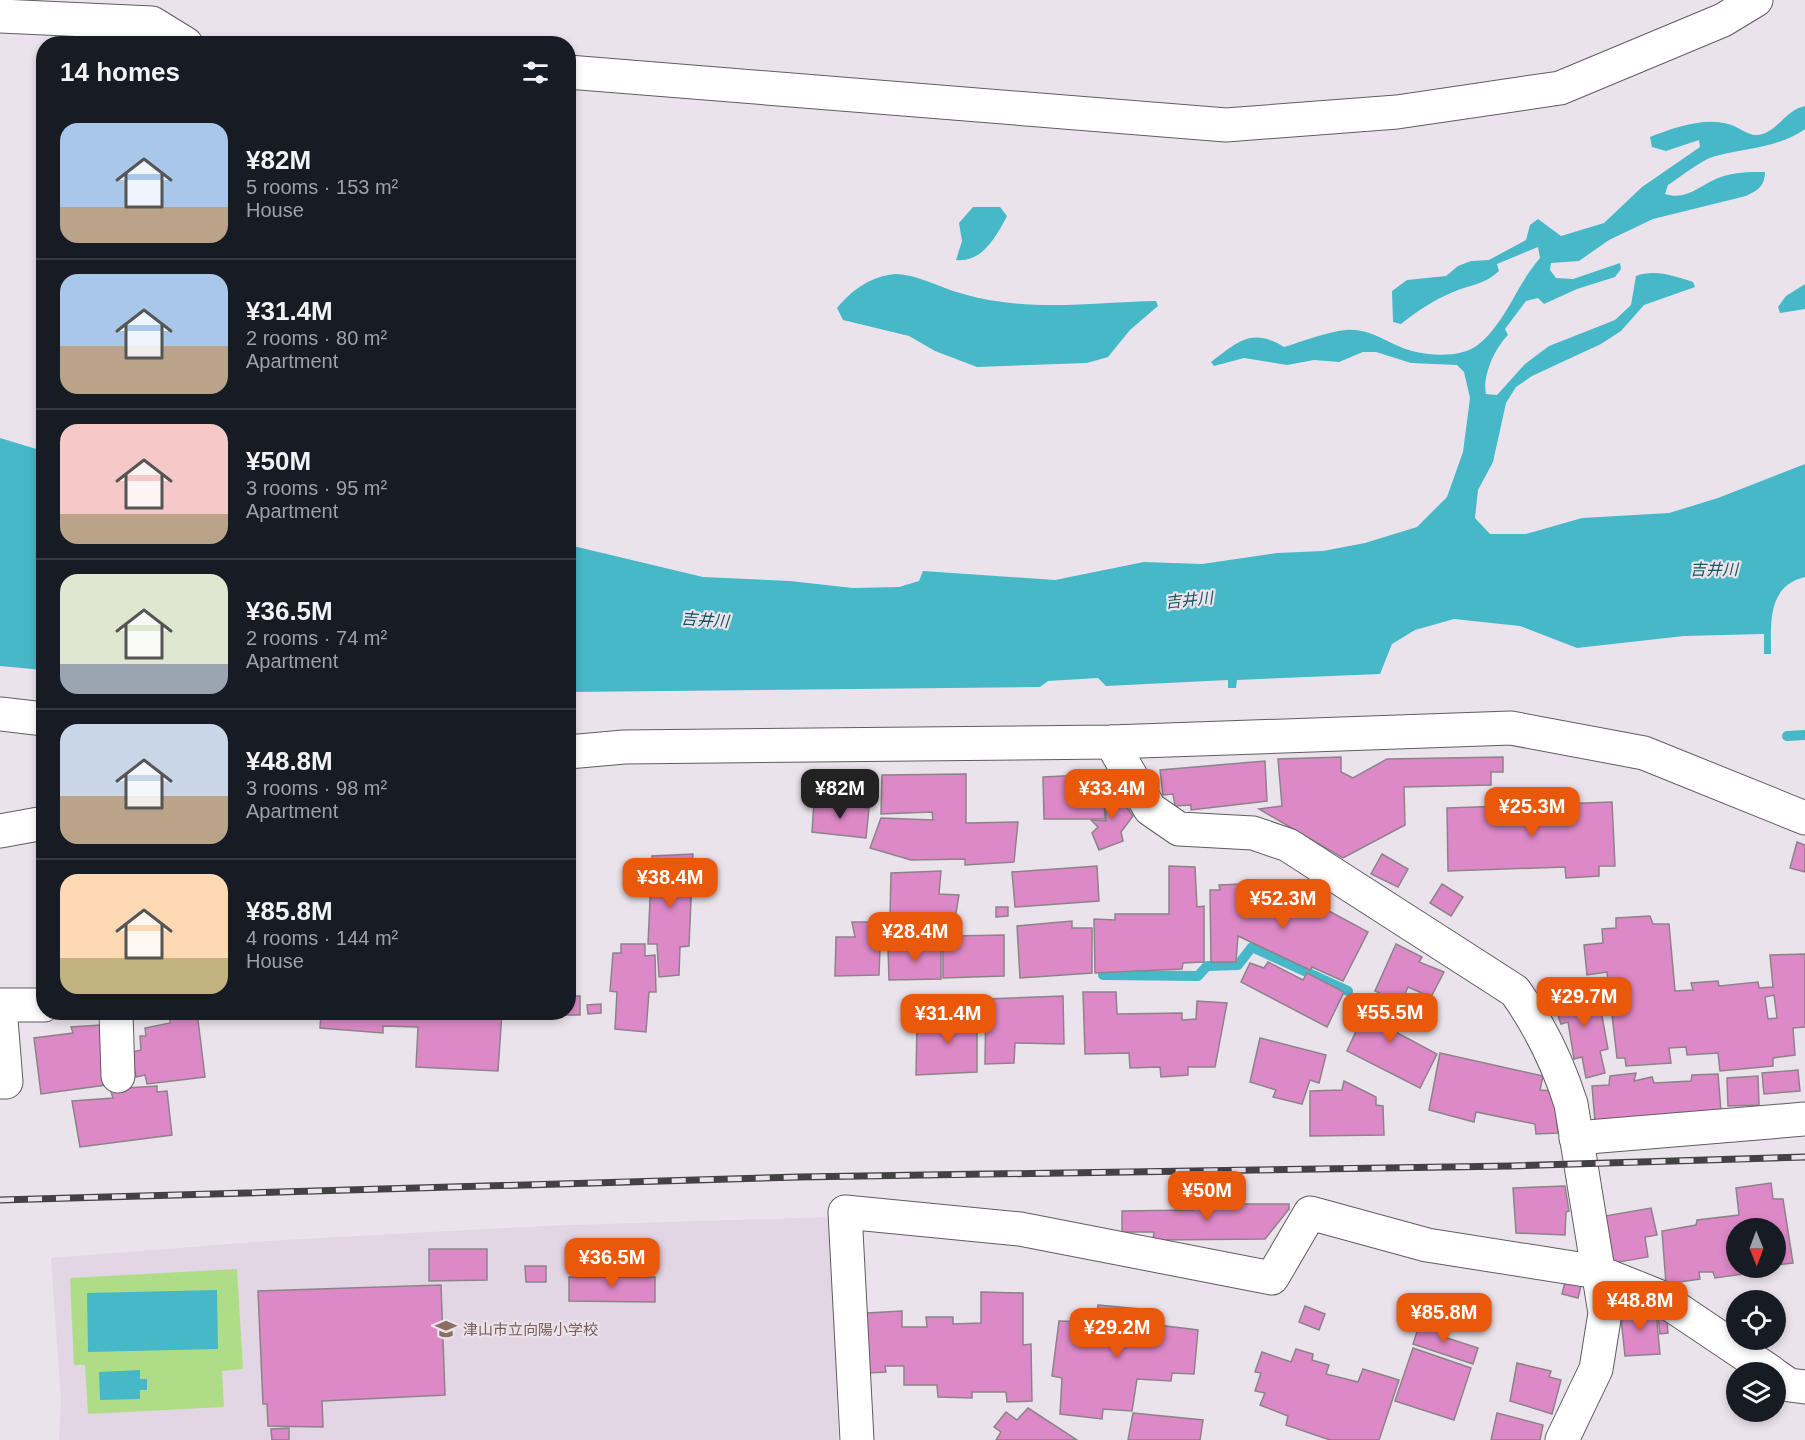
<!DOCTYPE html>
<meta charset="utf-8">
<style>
body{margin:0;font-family:Arial,"Noto Sans JP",sans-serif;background:#242831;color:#f1f3f6;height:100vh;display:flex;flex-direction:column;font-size:22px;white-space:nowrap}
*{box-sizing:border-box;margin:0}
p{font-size:20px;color:#9ea1a6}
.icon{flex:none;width:33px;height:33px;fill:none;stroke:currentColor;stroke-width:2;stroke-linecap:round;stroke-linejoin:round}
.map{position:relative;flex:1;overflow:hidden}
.details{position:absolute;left:36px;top:36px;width:540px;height:984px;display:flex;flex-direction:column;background:#171b24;border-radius:24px;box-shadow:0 3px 9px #0003}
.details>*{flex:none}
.needle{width:39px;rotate:179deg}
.fabs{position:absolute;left:1726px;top:1218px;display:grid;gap:12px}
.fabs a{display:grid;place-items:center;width:60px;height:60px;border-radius:50%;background:#171b24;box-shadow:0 3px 9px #0003;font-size:30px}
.price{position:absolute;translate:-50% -51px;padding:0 14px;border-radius:12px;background:#ea580c;color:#fff;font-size:20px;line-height:39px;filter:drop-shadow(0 2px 3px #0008)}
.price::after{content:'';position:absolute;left:50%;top:36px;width:18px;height:14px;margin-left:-9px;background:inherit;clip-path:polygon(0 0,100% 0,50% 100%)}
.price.on{background:#222;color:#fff}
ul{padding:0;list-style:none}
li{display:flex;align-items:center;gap:18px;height:150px;padding:0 24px}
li+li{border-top:2px solid #363941}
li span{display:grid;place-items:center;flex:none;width:168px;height:120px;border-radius:18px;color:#555}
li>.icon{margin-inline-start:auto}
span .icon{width:72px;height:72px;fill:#fffc;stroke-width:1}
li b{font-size:26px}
h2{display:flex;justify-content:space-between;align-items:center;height:72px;padding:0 24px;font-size:26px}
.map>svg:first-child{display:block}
</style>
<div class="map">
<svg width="1805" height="1440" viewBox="0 0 1805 1440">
<rect width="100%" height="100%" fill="#ebe3ec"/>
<polygon fill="#e2d5e4" points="832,1217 838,1440 59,1440 61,1400 51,1258 283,1240 543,1226"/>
<polygon fill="#afdd87" points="237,1269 243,1369 222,1371 224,1407 88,1414 85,1365 74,1365 70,1278"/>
<g fill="#46b8c8">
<path d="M1805,106V129C1778,148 1746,148 1716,156C1702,159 1681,177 1668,185L1665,194C1687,201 1700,185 1718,178C1734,172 1748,172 1765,172C1765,186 1757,191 1746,196L1653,219L1609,240L1579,261L1551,263L1550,270L1556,278L1573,279L1620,263L1621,269L1615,277L1577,289L1544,304L1538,298L1526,301L1505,329L1508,335C1495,348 1482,376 1486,394L1497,395L1525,364L1549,346L1615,320L1631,305L1636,276C1655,269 1674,276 1693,282L1695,287L1644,305L1621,331L1601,344L1532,376L1516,387L1506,403L1493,462L1478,490L1475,518L1490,534H1526L1582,518L1669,513L1718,498L1805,464V577C1767,586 1771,623 1771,654H1764V634L1684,636L1577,648L1520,626L1454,619L1415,630L1392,644L1380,674L1237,680L1236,688H1228V680L1106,686L1098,678L1048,681L1040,687L569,692V545L703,577L790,581L853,588L899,587L919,581L923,571L1055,580L1144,562L1202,564L1277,553L1323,551L1365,543L1417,527L1447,497L1463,452L1470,398L1464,372L1457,365L1411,363L1376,352H1363L1339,362L1314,360L1287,365L1244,358L1214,366L1211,362C1238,342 1251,327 1284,347C1304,341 1326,332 1346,330C1372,328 1389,345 1412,351C1432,356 1462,358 1479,344C1506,322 1517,284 1540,258L1538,247L1497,264L1499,271C1486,284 1470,285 1453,292C1434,300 1417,311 1401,324L1393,322L1392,291L1407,280L1446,276L1458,266L1471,261L1489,260L1526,240L1530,225L1538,219L1561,236L1604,223L1642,187L1700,147L1699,140L1666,151L1652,147L1650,137C1673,128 1704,117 1728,124C1738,126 1747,136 1758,135C1777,133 1785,110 1805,106Z"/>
<path d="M973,207H1000L1007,216C996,237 982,263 956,260L962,241L959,223Z"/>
<path d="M896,274C916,275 933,284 953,291C969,296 986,300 1003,302C1055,309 1104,302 1156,301L1158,306L1130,330L1108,357L1087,363L977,367L935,351L909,336L843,320L837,308C853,289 871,276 896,274Z"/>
<polygon points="1805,284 1805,309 1780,313 1778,307 1786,296"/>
<polygon points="0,438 43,451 43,670 0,666"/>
<polygon points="217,1290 218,1349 88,1352 87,1293"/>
<polygon points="140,1370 140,1379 147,1379 147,1390 140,1390 140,1399 100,1400 99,1372"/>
</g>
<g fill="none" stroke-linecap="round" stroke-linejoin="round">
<g stroke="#46b8c8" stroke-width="10">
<polyline points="1787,736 1805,735"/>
<polyline points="1103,975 1198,976 1207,966 1238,965 1252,947 1348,991"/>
</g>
</g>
<g fill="#de89c7" stroke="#8c8389" stroke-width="1.5" fill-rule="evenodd">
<polygon points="1341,757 1341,772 1353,778 1387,759 1503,757 1503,772 1491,772 1491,785 1404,787 1405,825 1343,858 1259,809 1282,806 1278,759"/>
<polygon points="1265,761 1267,801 1191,810 1191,805 1175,806 1173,794 1163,795 1160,770"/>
<polygon points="966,774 966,823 1018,822 1014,862 965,865 965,859 911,860 870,848 881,818 933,820 932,812 881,814 882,775"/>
<polygon points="1103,774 1105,819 1044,819 1043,777"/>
<polygon points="1105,776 1133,816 1121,832 1123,841 1099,850 1092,833 1098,827 1091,820 1106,821"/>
<polygon points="814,802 869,808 866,838 812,832"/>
<polygon points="1612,802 1615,866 1599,866 1599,876 1566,878 1565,867 1448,871 1447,808"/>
<polygon points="1797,842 1805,845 1805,872 1790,868"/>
<polygon points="693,854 689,946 680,947 679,975 659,977 657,944 648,944 652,856"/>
<polygon points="1382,854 1408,869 1398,887 1371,874"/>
<polygon points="1097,866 1099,901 1015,907 1012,872"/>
<polygon points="1169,866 1195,867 1197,907 1204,906 1204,962 1183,963 1182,969 1095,973 1094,919 1115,920 1115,914 1169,914"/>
<polygon points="941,871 939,894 959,895 955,919 890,917 891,873"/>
<polygon points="1242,884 1243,890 1270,901 1276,891 1287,898 1292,891 1368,932 1343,981 1312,967 1310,970 1238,936 1236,962 1211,962 1210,890 1220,890 1219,885"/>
<polygon points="1442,884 1463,897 1451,916 1430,903"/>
<polygon points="996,907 1008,907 1008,916 996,917"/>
<path d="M1650,916L1653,924H1669L1675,991L1693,990L1691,983L1718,981L1719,986L1758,982L1759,988L1773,987L1770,955L1805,954V1027L1793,1028L1795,1055L1773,1058V1066L1720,1071L1718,1053L1687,1055L1686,1047L1669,1048L1671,1063L1626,1066L1625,1058H1617L1607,972L1587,975L1584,945L1603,943L1602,929L1616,928V918ZM1774,995L1777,1018L1768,1019L1765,997Z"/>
<polygon points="1072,921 1072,928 1092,928 1092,973 1020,978 1017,926"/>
<polygon points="852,922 881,922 879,975 835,976 836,937 855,937"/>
<polygon points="1004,935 1004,976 943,978 943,947 953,947 953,936"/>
<polygon points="621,944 645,944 645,956 655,955 656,992 649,992 646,1032 615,1029 617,992 610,991 613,953 621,953"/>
<polygon points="1396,944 1422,957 1419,962 1444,972 1431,997 1408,987 1401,1003 1375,991"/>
<polygon points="941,947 941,979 889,980 888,948"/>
<polygon points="1268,962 1303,980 1307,973 1344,992 1327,1027 1241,982 1250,963 1264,968"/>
<polygon points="1597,989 1608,1049 1600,1051 1605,1073 1586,1078 1582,1057 1574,1059 1568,1022 1561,1024 1552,998"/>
<polygon points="1083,992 1116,992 1117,1014 1182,1013 1182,1020 1196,1019 1197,1001 1227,1003 1215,1067 1188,1067 1188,1075 1161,1077 1160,1067 1130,1068 1129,1053 1085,1054"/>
<polygon points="1373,994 1401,1007 1390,1029 1437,1054 1420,1088 1347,1051"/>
<polygon points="568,996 580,996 580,1015 564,1015 568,1012"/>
<polygon points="1063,996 1064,1044 1015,1043 1014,1063 985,1064 986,999"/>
<polygon points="601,1004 601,1013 588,1014 587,1005"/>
<polygon points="197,1012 205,1077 147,1084 145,1075 136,1077 132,1052 141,1050 140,1036 146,1036 145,1028 170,1023 170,1014"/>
<polygon points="321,1012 502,1012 498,1071 416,1067 418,1027 383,1026 383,1033 320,1028"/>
<polygon points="948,1013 977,1013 977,1072 916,1075 917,1022 949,1021"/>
<polygon points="100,1025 106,1085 41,1094 34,1038 73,1033 71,1027"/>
<polygon points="1260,1038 1326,1055 1319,1083 1310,1080 1302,1104 1273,1097 1276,1090 1250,1082"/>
<polygon points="1440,1053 1543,1076 1540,1090 1554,1091 1558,1133 1536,1134 1535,1124 1476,1112 1474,1122 1429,1110"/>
<polygon points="1798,1070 1800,1091 1764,1094 1762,1073"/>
<polygon points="1636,1073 1634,1081 1652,1077 1654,1083 1691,1081 1692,1075 1718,1074 1721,1111 1595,1122 1592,1086 1609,1085 1610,1076"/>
<polygon points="1758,1076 1759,1105 1728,1106 1727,1078"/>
<polygon points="1344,1081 1376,1097 1376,1105 1383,1106 1384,1135 1310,1136 1310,1091 1342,1090"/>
<polygon points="157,1086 157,1092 167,1091 172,1135 80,1147 72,1101 113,1098 110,1089"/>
<polygon points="1771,1183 1773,1199 1783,1199 1793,1263 1776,1265 1776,1228 1737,1228 1737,1268 1757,1268 1757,1272 1715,1278 1713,1272 1699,1272 1700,1279 1666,1284 1662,1231 1696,1225 1697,1220 1739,1215 1736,1188"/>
<polygon points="1565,1186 1569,1211 1566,1212 1565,1235 1516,1233 1513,1188"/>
<polygon points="1194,1204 1289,1204 1289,1209 1265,1239 1153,1240 1154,1232 1122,1232 1122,1211 1193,1210"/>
<polygon points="1651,1208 1657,1235 1645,1237 1648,1257 1613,1263 1605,1216"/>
<polygon points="429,1249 487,1249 487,1280 429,1281"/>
<polygon points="525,1266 546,1266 546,1282 526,1282"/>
<polygon points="569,1277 655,1277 655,1302 569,1301"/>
<polygon points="1566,1278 1582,1282 1578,1298 1562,1294"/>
<polygon points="441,1285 445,1395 322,1401 323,1427 268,1426 267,1404 263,1404 258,1291"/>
<polygon points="981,1292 1023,1293 1023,1345 1031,1344 1032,1401 1007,1402 1006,1392 972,1392 972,1398 938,1397 937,1385 904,1385 904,1366 885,1366 886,1372 869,1373 867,1313 902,1311 902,1327 927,1327 926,1317 953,1317 953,1324 981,1323"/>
<polygon points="1098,1305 1151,1310 1150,1324 1198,1330 1194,1374 1172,1373 1171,1381 1137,1379 1132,1411 1103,1409 1102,1419 1060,1414 1062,1378 1052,1376 1059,1321 1096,1322"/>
<polygon points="1305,1306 1325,1314 1319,1330 1299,1322"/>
<polygon points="1646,1308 1647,1313 1656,1312 1660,1354 1625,1356 1620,1309"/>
<polygon points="1658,1317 1667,1320 1668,1333 1660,1334"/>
<polygon points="1420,1323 1446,1330 1444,1337 1478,1348 1473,1364 1413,1344"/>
<polygon points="1413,1348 1471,1368 1454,1420 1395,1401"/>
<polygon points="1296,1349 1313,1354 1312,1360 1329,1365 1326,1374 1358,1382 1363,1369 1399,1380 1379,1440 1330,1440 1286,1425 1288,1416 1260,1405 1265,1393 1255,1391 1261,1373 1255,1372 1262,1352 1291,1362"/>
<polygon points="1517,1363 1551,1371 1549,1377 1561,1380 1552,1414 1510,1401"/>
<polygon points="1028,1408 1077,1440 996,1440 1001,1432 994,1427 1006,1412 1017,1420"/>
<polygon points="1133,1413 1203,1420 1200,1440 1128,1440"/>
<polygon points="1497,1413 1543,1425 1540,1440 1491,1440"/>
<polygon points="289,1428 289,1440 272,1440 271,1429"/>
</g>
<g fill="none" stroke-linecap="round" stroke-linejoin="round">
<defs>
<g id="minor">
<polyline points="0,16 152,23 186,44"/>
<polyline points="568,72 1226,125 1397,112 1560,88 1723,20 1756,0"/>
<polyline points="0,714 44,719"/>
<path d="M1111,742L1150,809L1179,829L1253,833L1288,845L1515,991C1540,1026 1558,1063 1571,1104L1605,1313L1596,1369L1562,1440"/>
<polyline points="568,752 624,747 1111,742 1511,728 1644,753 1805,818"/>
<polyline points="0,831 44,823"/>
<polyline points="0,1005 44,1005"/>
<polyline points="0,1007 6,1082 0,1082"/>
<polyline points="116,1012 118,1076"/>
<polyline points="1576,1138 1805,1119"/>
<polyline points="1776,1376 1789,1385 1805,1387"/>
<polyline points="857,1440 845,1212 1020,1229 1272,1278 1310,1213 1427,1245 1598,1272 1658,1296 1771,1372"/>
</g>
</defs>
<use href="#minor" stroke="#615b62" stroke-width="35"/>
<use href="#minor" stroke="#fff" stroke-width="33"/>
<defs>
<polyline id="rail" points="0,1200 799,1177 1511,1166 1805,1157"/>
</defs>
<use href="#rail" stroke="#444145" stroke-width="7"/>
<use href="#rail" stroke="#ebe3ec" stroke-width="4.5" stroke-dasharray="14" stroke-linecap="butt"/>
</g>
<defs>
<symbol id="school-bare" viewBox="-9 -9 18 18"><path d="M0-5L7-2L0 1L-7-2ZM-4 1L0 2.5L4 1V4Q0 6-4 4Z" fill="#8d6e63" stroke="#ebe3ec" stroke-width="2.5" paint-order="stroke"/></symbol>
</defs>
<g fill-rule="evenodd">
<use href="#school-bare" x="431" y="1314" width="30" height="30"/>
</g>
<g text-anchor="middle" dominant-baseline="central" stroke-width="4.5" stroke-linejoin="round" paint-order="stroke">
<g font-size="15" fill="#785e54" stroke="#ebe3ec" text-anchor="start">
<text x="463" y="1329">津山市立向陽小学校</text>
</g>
<g font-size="16" font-style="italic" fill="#15565f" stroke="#ebe3ec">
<text x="1714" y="569">吉井川</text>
<text transform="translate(1189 600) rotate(-6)">吉井川</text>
<text transform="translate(705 620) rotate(4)">吉井川</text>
</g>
</g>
</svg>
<div class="fabs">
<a><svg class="needle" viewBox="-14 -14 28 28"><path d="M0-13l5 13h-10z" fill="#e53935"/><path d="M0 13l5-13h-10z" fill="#9ea1a6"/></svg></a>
<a><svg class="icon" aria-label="locate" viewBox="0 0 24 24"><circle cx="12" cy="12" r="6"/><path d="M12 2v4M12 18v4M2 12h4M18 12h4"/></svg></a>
<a><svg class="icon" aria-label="layers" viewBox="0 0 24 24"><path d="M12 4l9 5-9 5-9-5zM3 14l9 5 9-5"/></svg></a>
</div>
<b class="price on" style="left:840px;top:820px">¥82M</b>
<b class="price" style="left:1112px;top:820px">¥33.4M</b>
<b class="price" style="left:1532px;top:838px">¥25.3M</b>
<b class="price" style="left:670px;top:909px">¥38.4M</b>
<b class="price" style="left:1283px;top:930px">¥52.3M</b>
<b class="price" style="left:915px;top:963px">¥28.4M</b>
<b class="price" style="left:1584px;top:1028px">¥29.7M</b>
<b class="price" style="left:1390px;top:1044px">¥55.5M</b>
<b class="price" style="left:948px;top:1045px">¥31.4M</b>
<b class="price" style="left:1207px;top:1222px">¥50M</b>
<b class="price" style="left:612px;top:1289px">¥36.5M</b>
<b class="price" style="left:1640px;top:1332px">¥48.8M</b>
<b class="price" style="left:1444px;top:1344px">¥85.8M</b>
<b class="price" style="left:1117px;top:1359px">¥29.2M</b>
<section class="details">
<h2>14 homes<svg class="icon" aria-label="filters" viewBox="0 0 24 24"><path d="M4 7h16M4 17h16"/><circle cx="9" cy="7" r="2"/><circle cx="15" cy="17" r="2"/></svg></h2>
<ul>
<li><span style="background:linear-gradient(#a9c7e8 70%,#b9a48a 0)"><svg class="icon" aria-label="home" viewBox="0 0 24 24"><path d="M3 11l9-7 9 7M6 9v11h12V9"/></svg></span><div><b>¥82M</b><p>5 rooms · 153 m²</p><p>House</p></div></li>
<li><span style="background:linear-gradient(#a9c7e8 60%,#b9a48a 0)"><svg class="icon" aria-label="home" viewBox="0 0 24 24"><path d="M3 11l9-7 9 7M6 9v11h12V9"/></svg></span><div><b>¥31.4M</b><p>2 rooms · 80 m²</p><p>Apartment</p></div></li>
<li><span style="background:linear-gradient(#f6c9c9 75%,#b9a48a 0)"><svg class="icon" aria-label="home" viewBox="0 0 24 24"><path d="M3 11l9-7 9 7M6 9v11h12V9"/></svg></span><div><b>¥50M</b><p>3 rooms · 95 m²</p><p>Apartment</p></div></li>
<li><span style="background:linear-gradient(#dfe7d0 75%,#9aa5b1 0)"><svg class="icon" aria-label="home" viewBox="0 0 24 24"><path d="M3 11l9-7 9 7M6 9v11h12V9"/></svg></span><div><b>¥36.5M</b><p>2 rooms · 74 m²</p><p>Apartment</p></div></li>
<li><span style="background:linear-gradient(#c9d6e8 60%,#b9a48a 0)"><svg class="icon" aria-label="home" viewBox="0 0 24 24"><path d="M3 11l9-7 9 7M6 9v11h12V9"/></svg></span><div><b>¥48.8M</b><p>3 rooms · 98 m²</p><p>Apartment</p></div></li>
<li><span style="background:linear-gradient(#ffd9b3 70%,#c2b280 0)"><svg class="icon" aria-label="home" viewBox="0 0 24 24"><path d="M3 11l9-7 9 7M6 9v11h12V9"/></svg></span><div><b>¥85.8M</b><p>4 rooms · 144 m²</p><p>House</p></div></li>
</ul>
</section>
</div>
